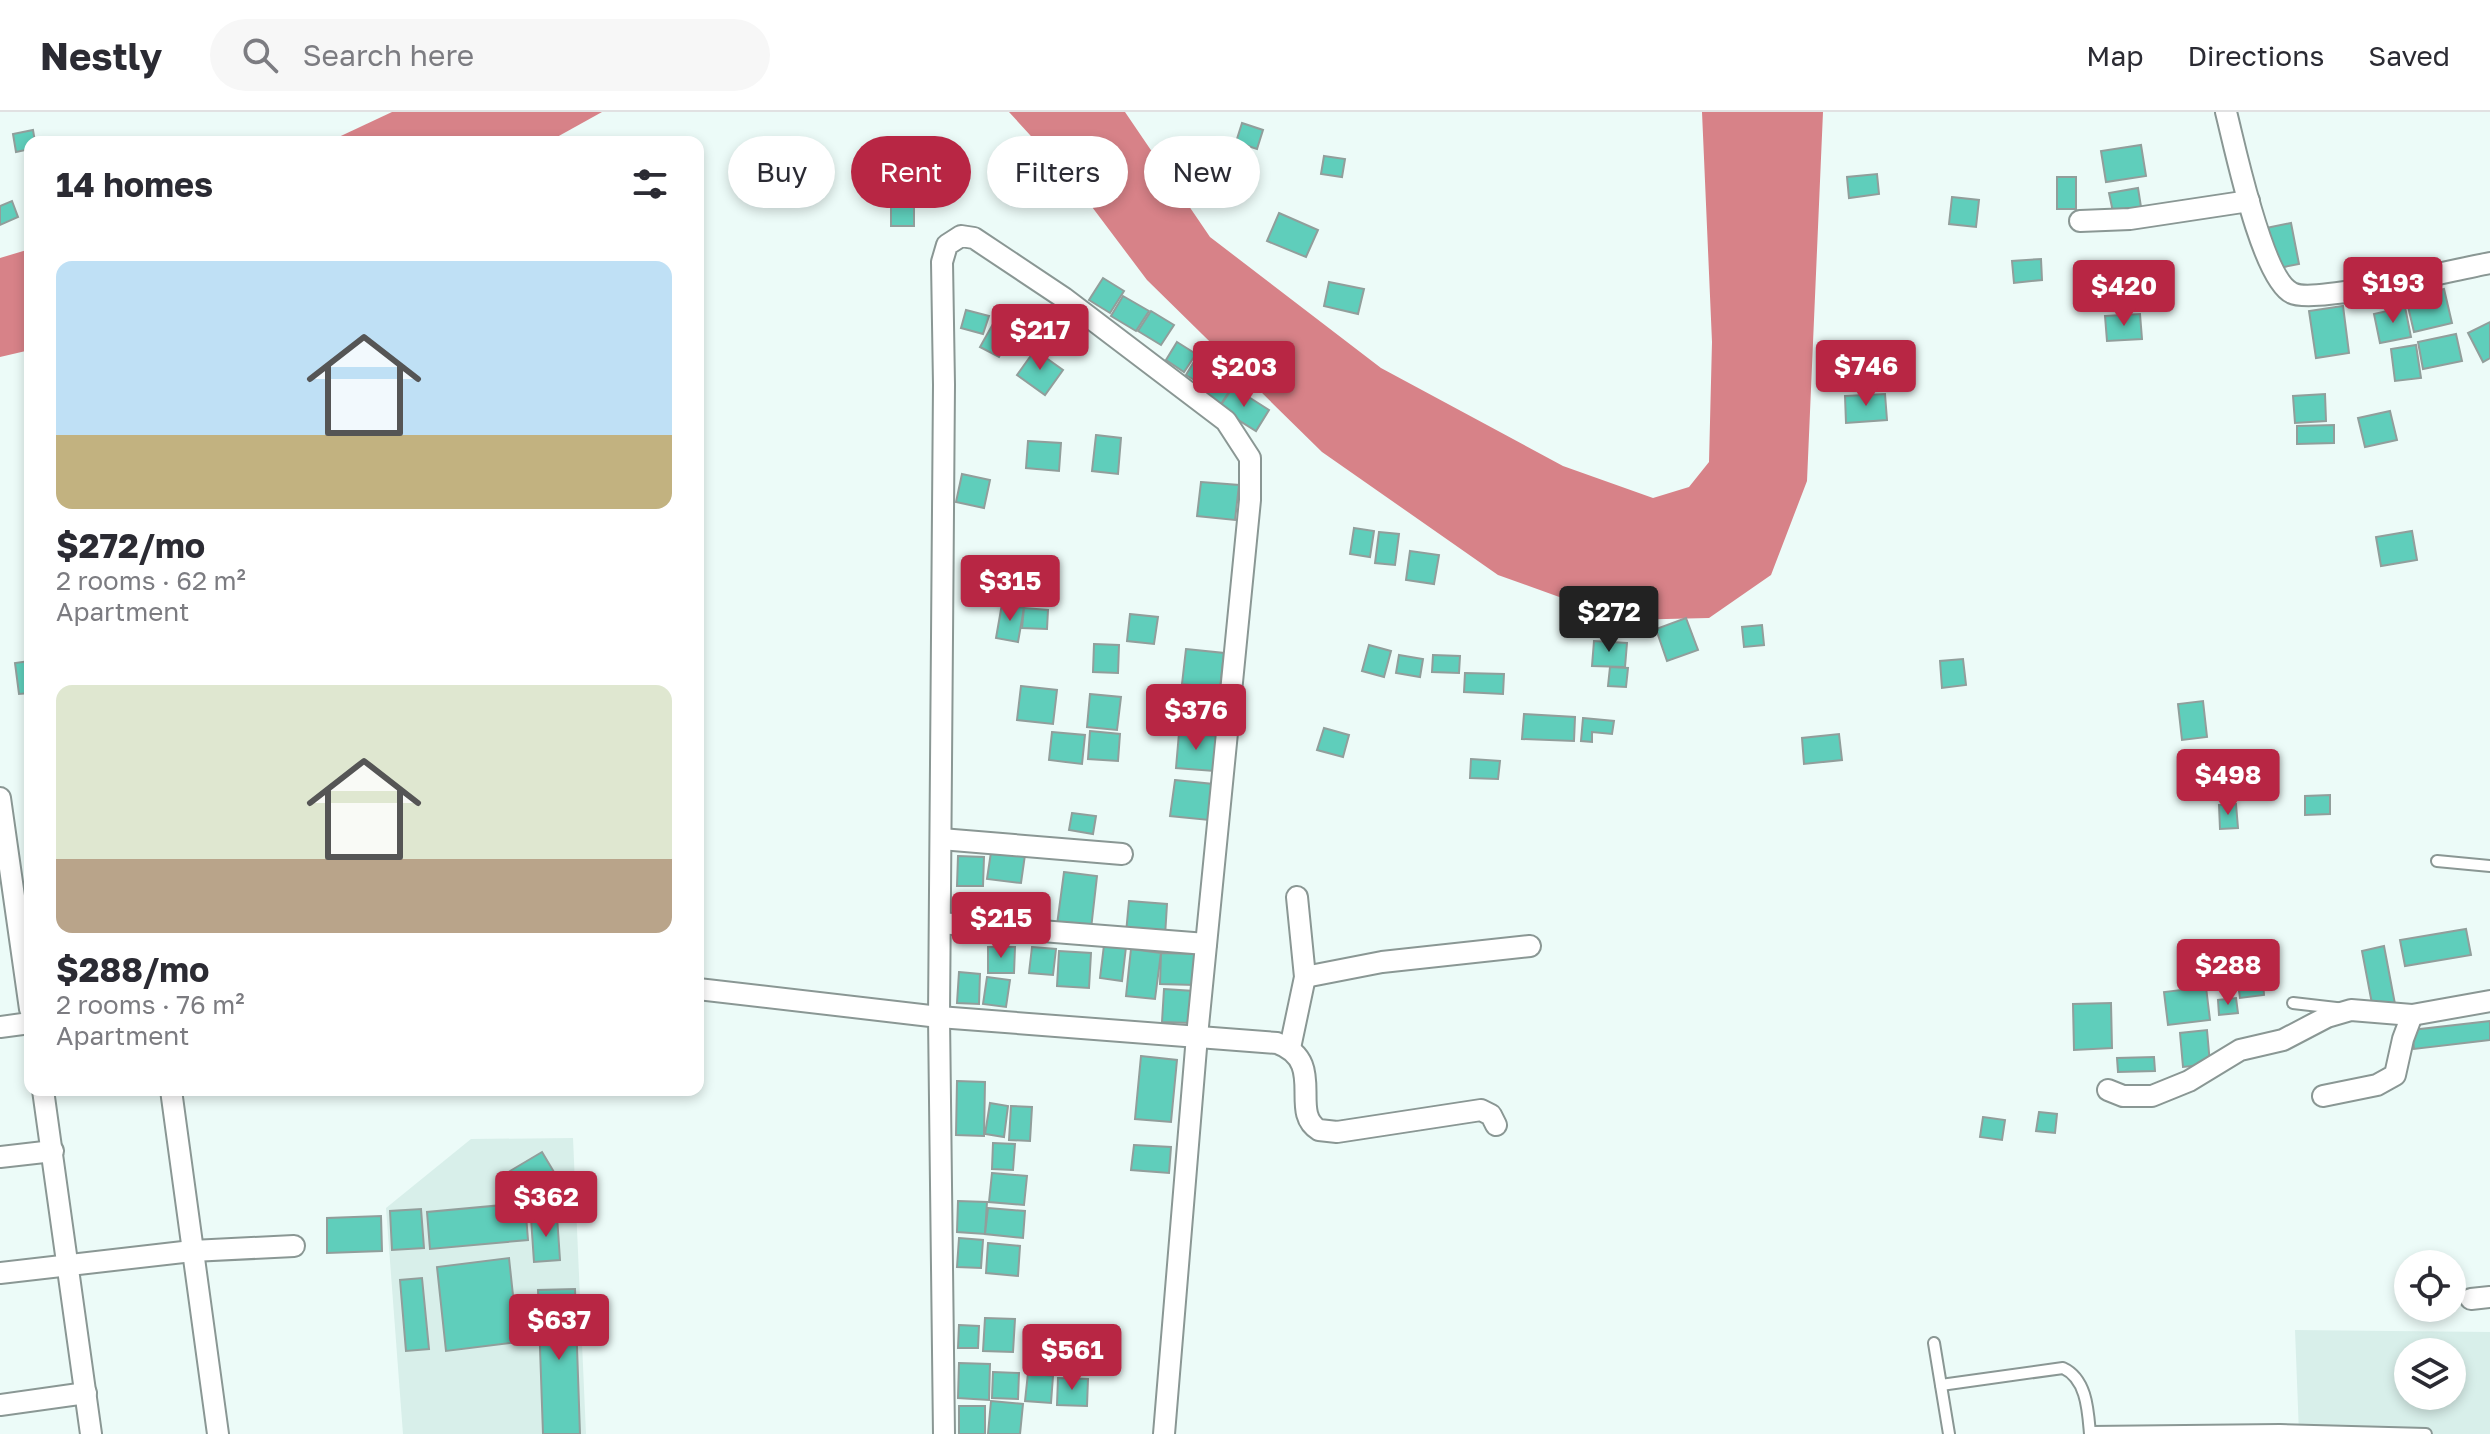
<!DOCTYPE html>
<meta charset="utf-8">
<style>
body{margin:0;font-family:"Golos Text",sans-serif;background:#f7f7f7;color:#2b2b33;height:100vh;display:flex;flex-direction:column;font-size:30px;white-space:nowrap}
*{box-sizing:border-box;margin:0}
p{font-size:26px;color:#7c7c81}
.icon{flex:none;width:44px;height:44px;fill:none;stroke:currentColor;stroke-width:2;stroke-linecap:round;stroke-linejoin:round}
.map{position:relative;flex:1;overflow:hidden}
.drawer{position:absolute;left:24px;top:24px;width:680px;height:960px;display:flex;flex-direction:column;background:#fff;border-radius:16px;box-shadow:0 4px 12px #0003}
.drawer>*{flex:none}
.banner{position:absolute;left:728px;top:24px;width:760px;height:72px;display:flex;gap:16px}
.fabs{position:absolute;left:2394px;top:1138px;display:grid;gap:16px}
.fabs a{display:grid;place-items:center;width:72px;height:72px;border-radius:50%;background:#fff;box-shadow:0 4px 12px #0003;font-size:40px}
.price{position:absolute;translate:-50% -68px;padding:0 18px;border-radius:8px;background:#b82644;color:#fff;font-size:26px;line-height:52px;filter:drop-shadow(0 2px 4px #0008)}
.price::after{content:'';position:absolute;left:50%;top:48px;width:24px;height:18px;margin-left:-12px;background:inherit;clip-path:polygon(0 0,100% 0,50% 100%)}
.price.selected{background:#222;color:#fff}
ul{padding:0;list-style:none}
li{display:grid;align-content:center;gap:16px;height:424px;padding:0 32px}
li span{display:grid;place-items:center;height:248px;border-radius:16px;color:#555}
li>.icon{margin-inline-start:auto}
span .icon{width:144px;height:144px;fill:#fffc;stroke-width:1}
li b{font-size:34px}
h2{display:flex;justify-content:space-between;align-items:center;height:96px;padding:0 32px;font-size:34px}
.pill{padding:0 28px;border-radius:36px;background:#fff;box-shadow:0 4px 12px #0003;font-size:28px;line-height:72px}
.pill.selected{background:#b82644;color:#fff}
header{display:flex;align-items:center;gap:48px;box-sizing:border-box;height:112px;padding:0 40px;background:#fff;border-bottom:2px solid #e1e1e2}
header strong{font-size:38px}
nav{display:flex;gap:44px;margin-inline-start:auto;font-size:28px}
.search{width:560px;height:72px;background:#f7f7f7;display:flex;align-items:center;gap:20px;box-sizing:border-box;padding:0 28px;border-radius:44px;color:#7c7c81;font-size:30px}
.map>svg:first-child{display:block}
</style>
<header>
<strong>Nestly</strong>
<div class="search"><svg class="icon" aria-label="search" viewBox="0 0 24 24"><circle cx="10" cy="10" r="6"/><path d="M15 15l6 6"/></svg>Search here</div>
<nav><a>Map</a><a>Directions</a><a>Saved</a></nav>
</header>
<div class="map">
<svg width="2490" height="1322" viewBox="0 0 2490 1322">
<rect width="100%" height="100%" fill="#ecfbf8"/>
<g fill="#d8efea" fill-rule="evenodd">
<polygon points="573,1026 586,1322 403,1322 386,1096 471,1027"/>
<path d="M2295,1218L2490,1220V1322H2299ZM2408,1240H2452V1284H2408Z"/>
</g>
<g fill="#d78288">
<polygon points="392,0 602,0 548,30 328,30"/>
<polygon points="1009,0 1125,0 1210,125 1381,256 1563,354 1653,386 1689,375 1709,350 1712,230 1702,0 1823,0 1807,369 1771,463 1709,506 1623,508 1498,463 1322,340 1147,168 1074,71"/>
<polygon points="30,137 30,238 0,245 0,146"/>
</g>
<g fill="#5fcebb" stroke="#919e9b" stroke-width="2">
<polygon points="1242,11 1263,18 1257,37 1236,30"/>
<polygon points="33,18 35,30 30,30 30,37 16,40 13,22"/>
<polygon points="910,29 940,33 938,54 908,50"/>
<polygon points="2141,33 2146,64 2106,70 2101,39"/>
<polygon points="1324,44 1345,47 1342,65 1321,62"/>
<polygon points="1877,62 1879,82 1849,86 1847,65"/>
<rect x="2057" y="65" width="19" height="32"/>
<polygon points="2138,76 2141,95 2113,100 2109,81"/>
<rect x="891" y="82" width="23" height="32"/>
<polygon points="1952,85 1979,88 1976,115 1949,112"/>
<polygon points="12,89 18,105 0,113 0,94"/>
<polygon points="1279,101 1318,118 1306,145 1267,129"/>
<polygon points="2291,111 2299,152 2274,157 2266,116"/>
<polygon points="2041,147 2042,168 2014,171 2012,149"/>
<polygon points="1103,166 1124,179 1110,201 1089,188"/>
<polygon points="1329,170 1364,177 1358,202 1324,194"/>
<polygon points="2444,177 2452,211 2414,220 2406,186"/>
<polygon points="1123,184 1149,199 1136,219 1111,204"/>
<polygon points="2343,194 2349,241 2316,246 2309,199"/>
<polygon points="2405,195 2411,225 2380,231 2374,202"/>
<polygon points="966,198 989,204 983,222 961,216"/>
<polygon points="1151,199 1174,213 1161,233 1138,219"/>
<polygon points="2140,202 2142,227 2107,229 2105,204"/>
<polygon points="994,210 1012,220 999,245 980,235"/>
<polygon points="2490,210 2490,246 2483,250 2468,221"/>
<polygon points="2456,222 2462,249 2423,257 2418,230"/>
<polygon points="1177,230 1196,242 1184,260 1166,248"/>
<polygon points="2416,233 2421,266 2395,269 2391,237"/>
<polygon points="1035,238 1063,258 1045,283 1017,263"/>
<polygon points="1201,238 1224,253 1209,277 1186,263"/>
<polygon points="1892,248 1894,263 1859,268 1857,252"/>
<polygon points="1218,266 1232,275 1221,292 1207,283"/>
<polygon points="1233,275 1269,298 1256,319 1219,296"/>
<polygon points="1885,282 1887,308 1846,311 1845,284"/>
<polygon points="2325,282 2326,309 2295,311 2293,284"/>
<polygon points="2390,299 2397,328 2365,335 2358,306"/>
<polygon points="2334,313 2334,331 2297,332 2297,314"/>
<polygon points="1096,323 1121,326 1118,362 1092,359"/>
<polygon points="1028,329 1061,331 1059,359 1026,356"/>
<polygon points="962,362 990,368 984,396 956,390"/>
<polygon points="1201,370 1239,373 1235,408 1197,404"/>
<polygon points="1354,416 1374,419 1370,445 1350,442"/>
<polygon points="2412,419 2417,448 2381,454 2376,425"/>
<polygon points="1379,420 1399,422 1395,453 1375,451"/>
<polygon points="1410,439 1439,443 1434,472 1406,468"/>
<polygon points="1027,450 1058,451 1057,479 1025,478"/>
<polygon points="1002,492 1024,496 1018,530 996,526"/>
<polygon points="1024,496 1048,498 1047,517 1022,516"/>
<polygon points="1130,502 1158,505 1154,532 1127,529"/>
<polygon points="1686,506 1698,538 1667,549 1656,517"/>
<polygon points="1762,513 1764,533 1744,535 1742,515"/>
<polygon points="1594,529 1627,531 1625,555 1592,554"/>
<polygon points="1094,532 1119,533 1118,561 1093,560"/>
<polygon points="1369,533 1391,539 1384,565 1362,559"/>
<polygon points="1186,537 1224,541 1220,576 1182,572"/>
<polygon points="1399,543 1423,547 1420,565 1396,561"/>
<polygon points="1433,543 1460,544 1459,561 1432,560"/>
<polygon points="1963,547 1966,573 1942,576 1940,549"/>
<polygon points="30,549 30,581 19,582 15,551"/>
<polygon points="1610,555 1628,556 1626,575 1608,574"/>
<polygon points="1465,561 1504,562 1503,582 1464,580"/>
<polygon points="1021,574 1057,578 1053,612 1017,608"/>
<polygon points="1090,582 1121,585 1117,618 1087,615"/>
<polygon points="2203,589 2207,625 2182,628 2178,592"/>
<polygon points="1524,602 1575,605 1574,629 1522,627"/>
<polygon points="1583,606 1614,609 1612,622 1592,620 1592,630 1581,629"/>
<polygon points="1324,616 1349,623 1343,645 1317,638"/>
<polygon points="1090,619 1120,622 1118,649 1088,647"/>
<polygon points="1052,620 1085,623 1082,652 1049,648"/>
<polygon points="1179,621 1217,624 1214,659 1176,656"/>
<polygon points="1839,622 1842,648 1804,652 1802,626"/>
<polygon points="1471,647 1500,649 1498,667 1470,666"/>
<polygon points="1175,668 1213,672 1209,708 1170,704"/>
<polygon points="2330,683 2330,702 2305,703 2305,684"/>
<polygon points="2236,692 2238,716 2220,717 2219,693"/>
<polygon points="1072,701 1096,704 1093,722 1069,718"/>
<polygon points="991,740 1025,743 1021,771 987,767"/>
<polygon points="958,744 984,745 983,774 957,774"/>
<polygon points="1064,760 1097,764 1091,817 1057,813"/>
<polygon points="1129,789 1167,792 1165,824 1126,821"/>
<polygon points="2466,817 2471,843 2405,854 2400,828"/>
<polygon points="1104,833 1126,835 1122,869 1100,866"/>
<polygon points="2384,834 2395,892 2373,897 2362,839"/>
<polygon points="988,835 1015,835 1014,861 988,861"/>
<polygon points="1032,835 1056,837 1053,863 1029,861"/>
<polygon points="1131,837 1161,841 1155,887 1126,884"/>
<polygon points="1059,839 1091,841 1089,876 1057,874"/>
<polygon points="1161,841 1196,842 1195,873 1160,872"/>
<polygon points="2264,846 2266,866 2238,868 2236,849"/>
<polygon points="959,860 980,862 979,892 957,891"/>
<polygon points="987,865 1010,868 1006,895 983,892"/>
<polygon points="2263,869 2264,883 2240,886 2238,872"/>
<polygon points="2206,875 2210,908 2168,913 2164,880"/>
<polygon points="1164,877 1194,879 1191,911 1162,910"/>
<polygon points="2236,886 2238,901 2219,903 2218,888"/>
<polygon points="2111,891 2112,936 2074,938 2073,892"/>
<polygon points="2490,909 2490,928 2414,937 2412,918"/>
<polygon points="2207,918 2210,952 2183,955 2180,921"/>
<polygon points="1141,944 1177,948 1171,1010 1135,1007"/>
<polygon points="2154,945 2155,959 2118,960 2117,946"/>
<polygon points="957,969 985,970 984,1024 956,1023"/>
<polygon points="990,991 1008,994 1004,1025 985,1022"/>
<polygon points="1011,994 1032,995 1030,1029 1009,1028"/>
<polygon points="2039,1000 2057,1002 2055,1021 2036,1019"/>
<polygon points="1983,1005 2005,1008 2002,1028 1980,1025"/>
<polygon points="993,1031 1015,1032 1013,1058 992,1057"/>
<polygon points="1134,1033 1171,1035 1169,1061 1131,1058"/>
<polygon points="542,1040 557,1065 524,1083 510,1059"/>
<polygon points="992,1061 1027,1064 1024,1093 989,1090"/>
<polygon points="958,1089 987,1090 985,1122 957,1120"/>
<polygon points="525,1091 528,1128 430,1137 427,1100"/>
<polygon points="988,1096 1025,1099 1023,1126 985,1122"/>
<polygon points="421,1097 424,1136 392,1138 390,1099"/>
<polygon points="381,1104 382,1139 327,1141 327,1106"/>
<polygon points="557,1104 560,1148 534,1150 531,1106"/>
<polygon points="959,1126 983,1128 981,1156 957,1155"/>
<polygon points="988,1131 1020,1134 1018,1164 986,1161"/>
<polygon points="509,1146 518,1230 446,1239 437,1155"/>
<polygon points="422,1166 429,1237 406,1239 400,1168"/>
<polygon points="575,1177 580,1322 543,1322 538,1178"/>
<polygon points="985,1206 1015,1207 1013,1240 983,1239"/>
<polygon points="959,1213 979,1214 978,1236 958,1236"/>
<polygon points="959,1251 990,1252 989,1288 958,1286"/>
<polygon points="993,1260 1019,1261 1018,1287 992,1286"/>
<polygon points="1028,1261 1053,1264 1051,1291 1025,1289"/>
<polygon points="1058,1266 1088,1267 1087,1294 1057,1293"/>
<polygon points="991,1289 1023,1292 1020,1322 988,1322"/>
<rect x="959" y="1294" width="26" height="28"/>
</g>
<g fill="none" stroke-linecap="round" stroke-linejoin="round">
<defs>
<g id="lane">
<polyline points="2437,749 2490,754"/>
<polyline points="2293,891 2345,897"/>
<polyline points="1934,1231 1949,1322"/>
<path d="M1941,1273L2063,1256C2087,1267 2088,1299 2090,1322"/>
<polyline points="2090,1320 2280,1318 2426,1322"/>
</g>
<g id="street">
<path d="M2226,0C2235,35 2262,167 2292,181C2315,193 2456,157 2490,151"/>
<polyline points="2080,109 2130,107 2249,89"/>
<polyline points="0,686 30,897"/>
<polyline points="941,727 1122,742"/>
<polyline points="940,811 1206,832"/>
<polyline points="1305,865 1382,850 1530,834"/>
<path d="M698,877L939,905L1277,931C1328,950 1288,1000 1319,1018L1337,1020L1481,998L1491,1003L1496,1013"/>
<polyline points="0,915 30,911"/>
<polyline points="1290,936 1305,865 1297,785"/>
<polyline points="43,978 91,1322"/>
<polyline points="171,978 218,1322"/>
<polyline points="2108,978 2123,984 2152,984 2189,969 2240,938 2283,928 2327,905 2351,898 2412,903 2490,889"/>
<polyline points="2323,984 2377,973 2395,963 2403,927 2412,903"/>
<polyline points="0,1045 53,1039"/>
<polyline points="0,1161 192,1139 294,1134"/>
<polyline points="2471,1187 2490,1185"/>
<polyline points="0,1293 86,1281"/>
<polyline points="944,1322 939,905 944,273 942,150 947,133 961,124 974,126 1064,186 1226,309 1250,346 1250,388 1197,924 1164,1322"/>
</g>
</defs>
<use href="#lane" stroke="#8a9794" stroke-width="14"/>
<use href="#street" stroke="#8a9794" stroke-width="24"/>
<use href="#lane" stroke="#fff" stroke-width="10"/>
<use href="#street" stroke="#fff" stroke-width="20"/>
</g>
</svg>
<div class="fabs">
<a><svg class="icon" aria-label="locate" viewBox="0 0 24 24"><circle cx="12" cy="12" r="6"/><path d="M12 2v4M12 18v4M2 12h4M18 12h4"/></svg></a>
<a><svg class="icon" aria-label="layers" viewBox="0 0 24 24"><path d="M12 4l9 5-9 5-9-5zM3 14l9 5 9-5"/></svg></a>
</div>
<b class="price" style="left:2393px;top:213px">$193</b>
<b class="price" style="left:2124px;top:216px">$420</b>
<b class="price" style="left:1040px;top:260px">$217</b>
<b class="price" style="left:1866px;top:296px">$746</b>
<b class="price" style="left:1244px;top:297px">$203</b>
<b class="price" style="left:1010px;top:511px">$315</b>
<b class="price selected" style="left:1609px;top:542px">$272</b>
<b class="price" style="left:1196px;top:640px">$376</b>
<b class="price" style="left:2228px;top:705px">$498</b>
<b class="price" style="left:1001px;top:848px">$215</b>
<b class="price" style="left:2228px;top:895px">$288</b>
<b class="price" style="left:546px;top:1127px">$362</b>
<b class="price" style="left:559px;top:1250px">$637</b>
<b class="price" style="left:1072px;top:1280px">$561</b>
<div class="banner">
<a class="pill">Buy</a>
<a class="pill selected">Rent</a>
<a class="pill">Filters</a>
<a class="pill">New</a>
</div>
<section class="drawer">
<h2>14 homes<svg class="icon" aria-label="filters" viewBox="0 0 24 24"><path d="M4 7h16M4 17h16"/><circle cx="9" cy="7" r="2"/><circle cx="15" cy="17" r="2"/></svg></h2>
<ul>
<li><span style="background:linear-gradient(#bfe0f5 70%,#c2b280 0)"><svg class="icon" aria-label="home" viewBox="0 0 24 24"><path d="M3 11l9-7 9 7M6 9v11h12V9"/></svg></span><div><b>$272/mo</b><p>2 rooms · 62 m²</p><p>Apartment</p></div></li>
<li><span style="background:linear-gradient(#dfe7d0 70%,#b9a48a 0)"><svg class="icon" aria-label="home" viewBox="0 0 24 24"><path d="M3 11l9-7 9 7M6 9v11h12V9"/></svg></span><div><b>$288/mo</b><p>2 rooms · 76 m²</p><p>Apartment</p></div></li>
</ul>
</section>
</div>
